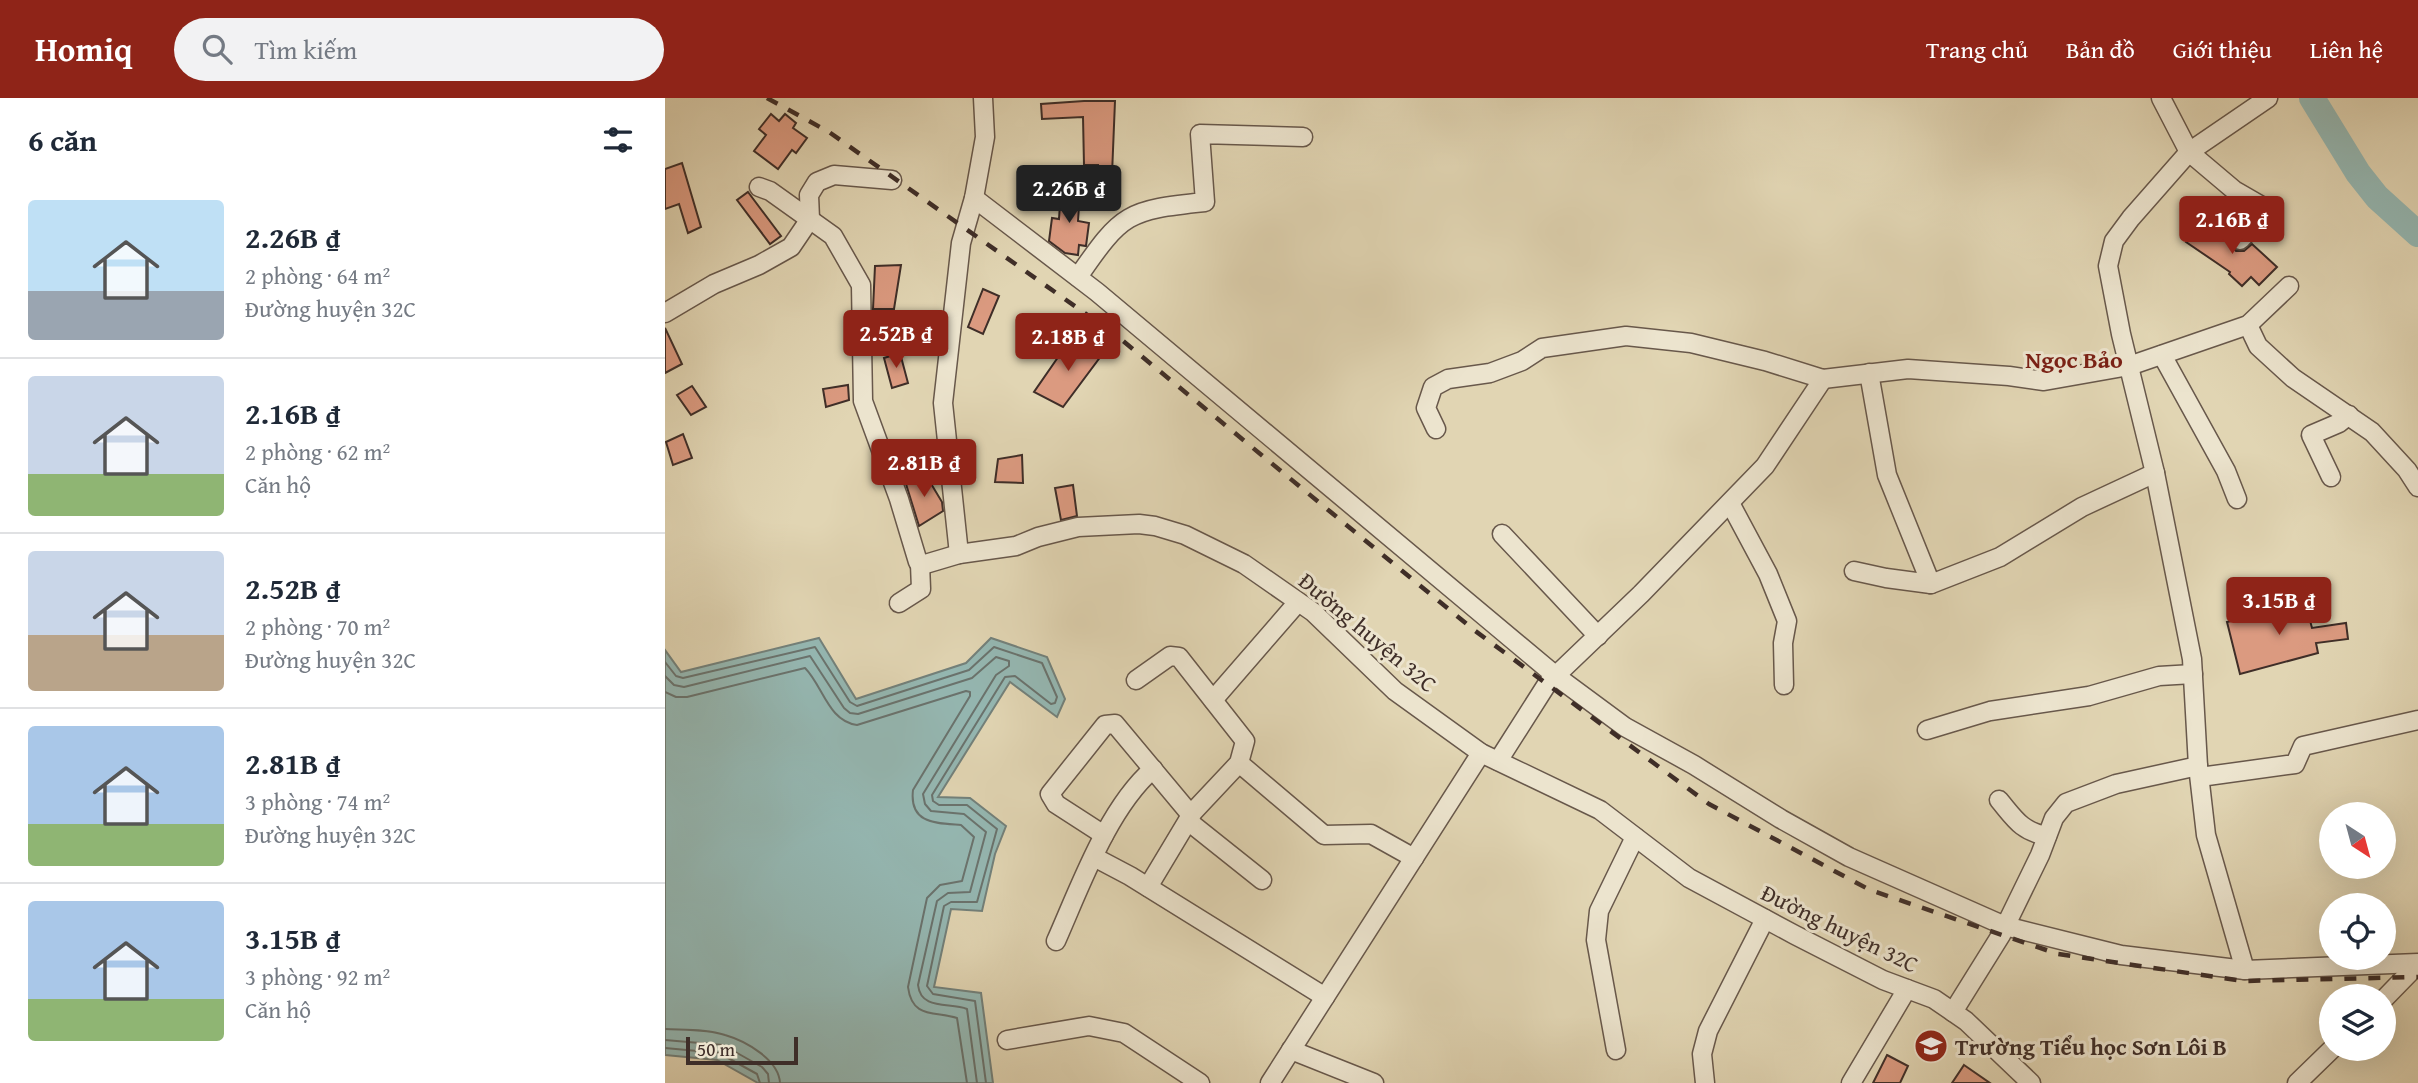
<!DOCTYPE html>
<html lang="vi">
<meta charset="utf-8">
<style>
body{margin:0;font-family:"Gentium Book Plus",serif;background:#f2f2f3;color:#1f2937;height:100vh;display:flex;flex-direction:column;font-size:26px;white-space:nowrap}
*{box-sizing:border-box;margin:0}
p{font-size:23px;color:#747a83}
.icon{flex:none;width:38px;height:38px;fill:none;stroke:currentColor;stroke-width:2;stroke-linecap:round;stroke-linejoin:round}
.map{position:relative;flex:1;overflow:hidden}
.drawer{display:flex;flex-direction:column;background:#fff;width:665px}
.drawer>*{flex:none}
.needle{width:46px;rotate:144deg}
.controls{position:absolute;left:1654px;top:704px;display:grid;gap:14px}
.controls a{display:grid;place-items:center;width:77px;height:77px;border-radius:50%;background:#fff;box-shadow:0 7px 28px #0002;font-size:35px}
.scale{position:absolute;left:21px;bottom:18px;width:112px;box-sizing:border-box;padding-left:7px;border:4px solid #3f2e28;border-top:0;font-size:19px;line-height:24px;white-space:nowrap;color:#3f2e28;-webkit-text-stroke:5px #ece4ce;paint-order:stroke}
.price{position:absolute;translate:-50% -60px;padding:0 16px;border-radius:7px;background:#8f2418;color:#fff;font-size:23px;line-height:46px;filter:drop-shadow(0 2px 4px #0008)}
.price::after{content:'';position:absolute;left:50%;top:42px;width:21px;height:16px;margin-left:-10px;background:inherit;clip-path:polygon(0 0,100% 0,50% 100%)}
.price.current{background:#222;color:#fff}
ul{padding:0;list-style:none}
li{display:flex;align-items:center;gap:21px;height:175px;padding:0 28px}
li+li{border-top:2px solid #e0e1e3}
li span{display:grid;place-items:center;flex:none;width:196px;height:140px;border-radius:7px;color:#555}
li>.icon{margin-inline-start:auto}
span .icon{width:84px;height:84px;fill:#fffc;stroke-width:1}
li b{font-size:30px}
h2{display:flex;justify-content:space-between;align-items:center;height:84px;padding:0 28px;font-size:30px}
header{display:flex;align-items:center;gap:42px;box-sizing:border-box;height:98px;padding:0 35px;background:#8f2418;color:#fff}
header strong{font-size:33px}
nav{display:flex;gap:38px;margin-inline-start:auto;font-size:24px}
.search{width:490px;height:63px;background:#f2f2f3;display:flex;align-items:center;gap:18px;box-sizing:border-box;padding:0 24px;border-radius:38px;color:#747a83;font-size:26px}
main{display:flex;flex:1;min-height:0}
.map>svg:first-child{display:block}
</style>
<header>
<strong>Homiq</strong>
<div class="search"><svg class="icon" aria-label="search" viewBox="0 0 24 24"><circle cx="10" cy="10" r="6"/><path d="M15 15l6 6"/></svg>Tìm kiếm</div>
<nav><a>Trang chủ</a><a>Bản đồ</a><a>Giới thiệu</a><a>Liên hệ</a></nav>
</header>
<main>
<section class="drawer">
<h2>6 căn<svg class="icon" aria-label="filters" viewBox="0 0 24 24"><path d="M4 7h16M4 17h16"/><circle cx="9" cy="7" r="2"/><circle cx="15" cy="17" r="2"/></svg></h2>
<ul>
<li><span style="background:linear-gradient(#bfe0f5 65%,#9aa5b1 0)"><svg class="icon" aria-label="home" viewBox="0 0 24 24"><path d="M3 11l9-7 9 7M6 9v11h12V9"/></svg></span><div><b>2.26B ₫</b><p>2 phòng · 64 m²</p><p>Đường huyện 32C</p></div></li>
<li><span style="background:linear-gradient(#c9d6e8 70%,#8fb573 0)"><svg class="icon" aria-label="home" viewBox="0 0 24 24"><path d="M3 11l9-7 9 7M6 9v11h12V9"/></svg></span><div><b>2.16B ₫</b><p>2 phòng · 62 m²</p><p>Căn hộ</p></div></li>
<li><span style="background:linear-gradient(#c9d6e8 60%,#b9a48a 0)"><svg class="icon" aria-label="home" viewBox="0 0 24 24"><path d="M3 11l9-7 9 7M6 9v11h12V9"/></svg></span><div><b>2.52B ₫</b><p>2 phòng · 70 m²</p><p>Đường huyện 32C</p></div></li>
<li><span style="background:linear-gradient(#a9c7e8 70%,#8fb573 0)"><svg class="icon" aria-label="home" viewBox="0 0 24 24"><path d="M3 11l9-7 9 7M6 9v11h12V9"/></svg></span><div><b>2.81B ₫</b><p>3 phòng · 74 m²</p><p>Đường huyện 32C</p></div></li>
<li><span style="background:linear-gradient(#a9c7e8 70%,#8fb573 0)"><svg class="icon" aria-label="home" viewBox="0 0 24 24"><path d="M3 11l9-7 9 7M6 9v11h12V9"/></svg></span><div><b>3.15B ₫</b><p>3 phòng · 92 m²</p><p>Căn hộ</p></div></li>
</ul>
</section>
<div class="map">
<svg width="1753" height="985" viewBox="0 0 1753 985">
<rect width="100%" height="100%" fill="#e1d5b3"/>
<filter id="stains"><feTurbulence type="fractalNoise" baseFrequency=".00286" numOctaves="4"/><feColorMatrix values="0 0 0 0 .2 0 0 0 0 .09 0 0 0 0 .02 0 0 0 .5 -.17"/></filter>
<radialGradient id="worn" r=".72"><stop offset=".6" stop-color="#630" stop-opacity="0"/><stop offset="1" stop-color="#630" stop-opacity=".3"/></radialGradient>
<polygon fill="#95b8b3" stroke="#73817b" stroke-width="2" points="154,540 191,601 301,565 326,540 382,559 400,601 392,619 345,584 273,699 305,700 341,728 330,756 317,813 286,811 269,889 316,895 328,985 93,985 52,962 0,957 0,552 16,574"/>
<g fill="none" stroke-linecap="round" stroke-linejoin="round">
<g stroke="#6a736e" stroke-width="2">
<polyline points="0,564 11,578 18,580 150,549 185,604 192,608 304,572 329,549 377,565 392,599 390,605 386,606 350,578 340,579 267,697 268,703 274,707 302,707 332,731 312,804 286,804 279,808 262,888 268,896 310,903 321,985"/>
<path d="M0,578L9,587L19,589L145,558L179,610L185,615L193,616L307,580L331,559L344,563V568L331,577L258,696L260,706L266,713L299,716L321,734L305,794L283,795L272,803L253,887C256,913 285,904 302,911L312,985"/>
<path d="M0,594L11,599H22L140,570C158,588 163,623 192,627L301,593L305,594V598L248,692C244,726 271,725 296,727L309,739L297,783L275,787L262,800L243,889C247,921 270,913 292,920L302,985"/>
<path d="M0,931C19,932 43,931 60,937C81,943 114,962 115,985"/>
<polyline points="0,942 58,947 97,969 103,976 104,985"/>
<polyline points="0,950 54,955 92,976 95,985"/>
</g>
<polyline stroke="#95b8b3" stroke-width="26" points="1647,0 1693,75 1712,99 1753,136"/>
</g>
<g fill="#db9a80" stroke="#3f2e28" stroke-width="2">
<polygon points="419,3 450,3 446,101 431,100 433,67 419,67 418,19 377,21 376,6"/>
<polygon points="106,16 114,23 120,16 131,25 128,30 142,40 131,55 127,52 113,71 89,53 101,37 94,31"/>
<polygon points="17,65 36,129 23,135 14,106 0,111 0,71"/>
<polygon points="396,92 415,93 413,123 424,125 421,148 414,147 413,157 400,155 384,143 387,120 394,121"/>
<polygon points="83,94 116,138 105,146 72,102"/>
<polygon points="1535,123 1564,143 1567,149 1571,153 1579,153 1587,146 1612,169 1594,187 1586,179 1577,188 1564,176 1565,174 1521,144"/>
<polygon points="236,167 229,211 208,211 210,168"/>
<polygon points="318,191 334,198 318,236 303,229"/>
<polygon points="0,230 17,266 0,275"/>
<polygon points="407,239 436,258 398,309 369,294"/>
<polygon points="235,255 243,285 227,290 219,260"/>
<polygon points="183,287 184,302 161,309 158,291"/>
<polygon points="27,288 41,309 26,317 12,297"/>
<polygon points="18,336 27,360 8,367 1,344"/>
<polygon points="357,357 358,385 330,384 333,361"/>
<polygon points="259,374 277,404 278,413 254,428 241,386"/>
<polygon points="408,387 412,418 396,422 390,390"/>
<polygon points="1640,504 1647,530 1681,525 1683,541 1651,545 1653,555 1575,576 1562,524"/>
<polygon points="1222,957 1243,968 1235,985 1208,985"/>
<polygon points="1299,967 1325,985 1287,985"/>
</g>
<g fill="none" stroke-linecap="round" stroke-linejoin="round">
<defs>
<g id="minor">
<polyline points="318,0 320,39 309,100 296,145 278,305 294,456 351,448 373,439 413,429 474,426 490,428 520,437 579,466 648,514 730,593 816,655 935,712 1024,780 1130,837 1218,882 1269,901 1301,923 1366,985"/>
<polyline points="1496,0 1524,54 1466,120 1449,143 1443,168 1456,236 1490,375 1527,561 1533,668 1541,737 1580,872"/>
<polyline points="94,89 105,93 168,138 196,187 198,303 234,401 253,464 257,467 294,456"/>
<polyline points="309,100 432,194 891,578 960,629 1029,667 1116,721 1184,759 1340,828 1456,857 1580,872 1753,865"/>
<path d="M1575,142C1585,132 1596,122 1595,107L1569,92L1524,54L1603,0"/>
<path d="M413,179C457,115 462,112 540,104L535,36L638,39"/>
<polyline points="0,215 49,186 94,167 126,149 145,121 144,97 152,84 169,77 227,82"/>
<polyline points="1583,227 1593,248 1628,280 1707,334 1742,372 1753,389"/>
<polyline points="1497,257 1561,373 1572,401"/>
<polyline points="1204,275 1222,377 1266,486"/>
<polyline points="771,331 761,310 768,289 783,281 825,275 857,263 877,250 961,238 1026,245 1100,263 1158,281 1243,271 1344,278 1379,283 1464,268 1583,227 1624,188"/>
<polyline points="1666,379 1646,337 1674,325 1684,317"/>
<polyline points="1065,405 1103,476 1122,523 1118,545 1119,587"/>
<polyline points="837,436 933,538"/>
<polyline points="1189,473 1221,480 1266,486 1335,459 1417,409 1490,375"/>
<polyline points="234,505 256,491 255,466"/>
<polyline points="471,582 505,558 514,559 580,643 574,665 528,714 483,789"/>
<polyline points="548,602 633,504"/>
<polyline points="1262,632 1325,613 1424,598 1494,578 1528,576"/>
<polyline points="833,663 882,586 976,496 1100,368 1158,281"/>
<polyline points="574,665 659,737 706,736 749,760"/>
<polyline points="1535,679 1630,666 1638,648 1753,622"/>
<path d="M1334,702C1350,721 1356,733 1382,738"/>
<polyline points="523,723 597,782"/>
<polyline points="439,737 391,706 385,696 440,627 450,626 526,717"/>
<polyline points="429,759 465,778 660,899"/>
<path d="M391,843C415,789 443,710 488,671"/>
<polyline points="1718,902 1753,866"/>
<polyline points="1288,914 1336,837 1375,757 1389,720 1401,705 1451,686 1533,668"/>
<polyline points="342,942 424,928 459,935 535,985"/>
<polyline points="626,952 709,985"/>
<polyline points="951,952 931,842 934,813 970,739"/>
<polyline points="605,985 816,655"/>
<polyline points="1040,985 1037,956 1043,933 1100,821"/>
<polyline points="1186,985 1242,891"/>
<polyline points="1632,985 1668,950"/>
</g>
</defs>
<use href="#minor" stroke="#68584b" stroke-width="21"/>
<use href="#minor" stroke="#ece4ce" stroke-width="18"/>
<polyline stroke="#3f2e28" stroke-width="4.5" stroke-dasharray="12 12" stroke-linecap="butt" points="102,0 164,34 452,238 809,532 1044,706 1205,792 1393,856 1578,883 1753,879"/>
</g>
<defs>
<symbol id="school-disc" viewBox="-11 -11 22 22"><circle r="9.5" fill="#8f2418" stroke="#ece4ce"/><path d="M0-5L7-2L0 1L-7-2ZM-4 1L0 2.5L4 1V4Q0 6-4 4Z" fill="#fff"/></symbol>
</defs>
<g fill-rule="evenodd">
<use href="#school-disc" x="1247" y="929" width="38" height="38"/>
</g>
<g text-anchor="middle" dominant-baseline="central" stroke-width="6" stroke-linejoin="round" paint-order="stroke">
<g font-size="23" fill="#3f2e28" stroke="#ece4ce">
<text transform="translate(703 534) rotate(40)">Đường huyện 32C</text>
<text transform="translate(1175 830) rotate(26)">Đường huyện 32C</text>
</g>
<g font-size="23" font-weight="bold" fill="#3f2e28" stroke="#ece4ce" text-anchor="start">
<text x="1290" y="948">Trường Tiểu học Sơn Lôi B</text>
</g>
<g font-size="24" font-weight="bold" fill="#7a1f14" stroke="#ece4ce">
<text x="1409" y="261">Ngọc Bảo</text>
</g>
</g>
<rect width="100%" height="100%" filter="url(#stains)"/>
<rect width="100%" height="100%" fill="url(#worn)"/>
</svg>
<div class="controls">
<a><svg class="needle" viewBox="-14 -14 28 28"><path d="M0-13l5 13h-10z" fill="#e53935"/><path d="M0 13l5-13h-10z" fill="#747a83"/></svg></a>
<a><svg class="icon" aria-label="locate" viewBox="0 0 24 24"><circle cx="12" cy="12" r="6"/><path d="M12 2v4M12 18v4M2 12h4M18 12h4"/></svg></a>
<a><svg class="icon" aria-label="layers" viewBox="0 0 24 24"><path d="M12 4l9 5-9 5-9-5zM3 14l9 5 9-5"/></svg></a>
</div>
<div class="scale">50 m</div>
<b class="price current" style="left:404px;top:127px">2.26B ₫</b>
<b class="price" style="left:1567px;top:158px">2.16B ₫</b>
<b class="price" style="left:231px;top:272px">2.52B ₫</b>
<b class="price" style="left:403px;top:275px">2.18B ₫</b>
<b class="price" style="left:259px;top:401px">2.81B ₫</b>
<b class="price" style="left:1614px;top:539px">3.15B ₫</b>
</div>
</main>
